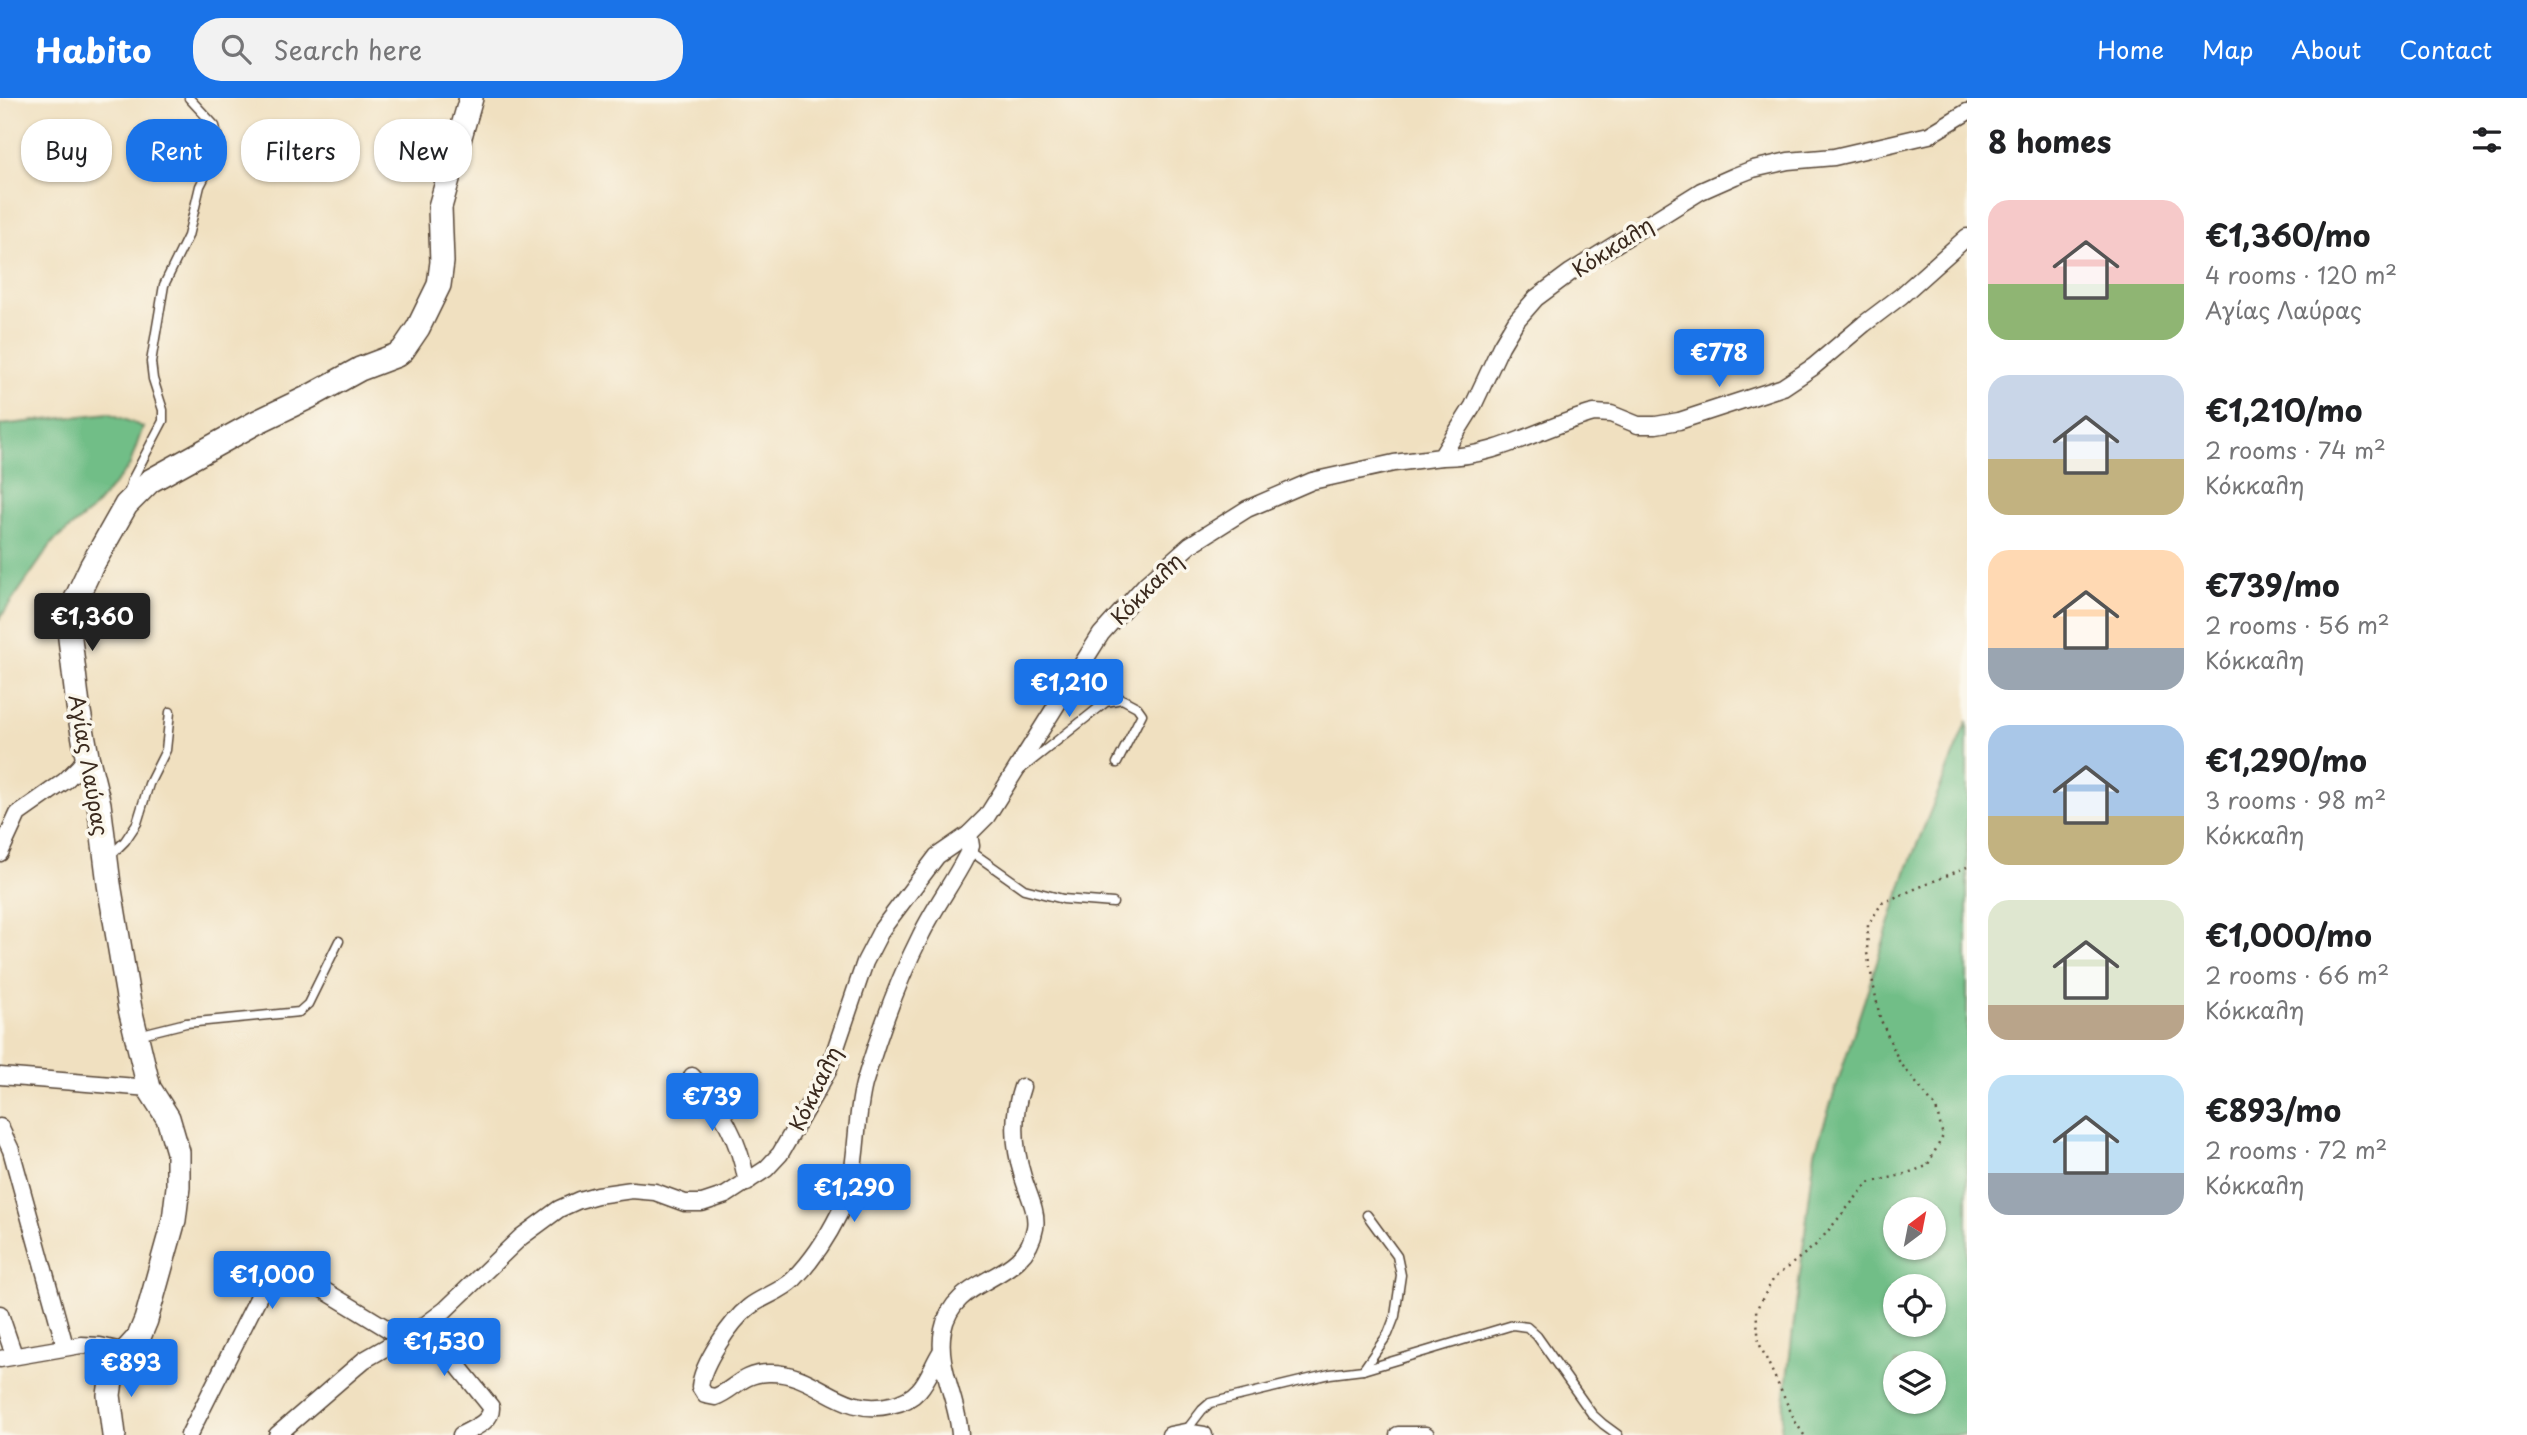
<!DOCTYPE html>
<meta charset="utf-8">
<style>
body{margin:0;font-family:"Playpen Sans",sans-serif;background:#f2f2f2;color:#202124;height:100vh;display:flex;flex-direction:column;font-size:26px;white-space:nowrap}
*{box-sizing:border-box;margin:0}
p{font-size:23px;color:#757577}
.icon{flex:none;width:38px;height:38px;fill:none;stroke:currentColor;stroke-width:2;stroke-linecap:round;stroke-linejoin:round}
.map{position:relative;flex:1;overflow:hidden}
.panel{display:flex;flex-direction:column;background:#fff;width:560px}
.panel>*{flex:none}
.hud{position:absolute;left:21px;top:21px;width:665px;height:63px;display:flex;gap:14px}
.needle{width:46px;rotate:32deg}
.tools{position:absolute;left:1883px;top:1099px;display:grid;gap:14px}
.tools a{display:grid;place-items:center;width:63px;height:63px;border-radius:50%;background:#fff;box-shadow:0 2px 5px #0004;font-size:35px}
.price{position:absolute;translate:-50% -60px;padding:0 16px;border-radius:7px;background:#1a73e8;color:#fff;font-size:23px;line-height:46px;filter:drop-shadow(0 2px 4px #0008)}
.price::after{content:'';position:absolute;left:50%;top:42px;width:21px;height:16px;margin-left:-10px;background:inherit;clip-path:polygon(0 0,100% 0,50% 100%)}
.price.current{background:#222;color:#fff}
ul{padding:0;list-style:none}
li{display:flex;align-items:center;gap:21px;height:175px;padding:0 21px}
li span{display:grid;place-items:center;flex:none;width:196px;height:140px;border-radius:21px;color:#555}
li>.icon{margin-inline-start:auto}
span .icon{width:84px;height:84px;fill:#fffc;stroke-width:1}
li b{font-size:30px}
h2{display:flex;justify-content:space-between;align-items:center;height:84px;padding:0 21px;font-size:30px}
.pill{padding:0 24px;border-radius:28px;background:#fff;box-shadow:0 2px 5px #0004;font-size:24px;line-height:63px}
.pill.current{background:#1a73e8;color:#fff}
header{display:flex;align-items:center;gap:42px;box-sizing:border-box;height:98px;padding:0 35px;background:#1a73e8;color:#fff}
header strong{font-size:33px}
nav{display:flex;gap:38px;margin-inline-start:auto;font-size:24px}
.search{width:490px;height:63px;background:#f2f2f2;display:flex;align-items:center;gap:18px;box-sizing:border-box;padding:0 24px;border-radius:28px;color:#757577;font-size:26px}
main{display:flex;flex:1;min-height:0}
.map>svg:first-child{display:block}
</style>
<header>
<strong>Habito</strong>
<div class="search"><svg class="icon" aria-label="search" viewBox="0 0 24 24"><circle cx="10" cy="10" r="6"/><path d="M15 15l6 6"/></svg>Search here</div>
<nav><a>Home</a><a>Map</a><a>About</a><a>Contact</a></nav>
</header>
<main>
<div class="map">
<svg width="1967" height="1337" viewBox="0 0 1967 1337">
<rect width="100%" height="100%" fill="#fbf7ec"/>
<filter id="ink" filterUnits="userSpaceOnUse"><feTurbulence type="fractalNoise" baseFrequency=".0143" numOctaves="2"/><feDisplacementMap in="SourceGraphic" scale="14" xChannelSelector="R" yChannelSelector="G"/><feConvolveMatrix kernelMatrix="1 2 1 2 8 2 1 2 1" color-interpolation-filters="sRGB"/></filter>
<filter id="wash" filterUnits="userSpaceOnUse"><feTurbulence type="fractalNoise" baseFrequency=".00686" numOctaves="4" result="noise"/><feDisplacementMap in="SourceGraphic" scale="28" xChannelSelector="R" yChannelSelector="G"/><feGaussianBlur stdDeviation="1.57" result="paint"/><feColorMatrix in="noise" values="0 0 0 0 0 0 0 0 0 0 0 0 0 0 0 0 0 1.4 0 .05"/><feComposite in="paint" operator="in"/></filter>
<g filter="url(#wash)">
<rect width="100%" height="100%" fill="#f0e0c0"/>
<g fill="#71be87" stroke="#567452" stroke-width="2" fill-rule="evenodd">
<polygon points="109,315 143,329 129,369 91,413 53,444 0,520 0,327"/>
<path d="M1967,623V1337H1780L1815,1054L1907,771ZM1895,1111H1934V1150H1895ZM1895,1188H1934V1227H1895ZM1895,1265H1934V1304H1895Z"/>
</g>
</g>
<g filter="url(#ink)">
<g fill="none" stroke-linecap="round" stroke-linejoin="round">
<defs>
<g id="lane">
<polyline points="128,397 132,382 163,323 163,312 153,281 151,264 164,187 188,138 200,88 214,61 219,45 215,28 189,0"/>
<polyline points="1020,672 1106,604 1122,601 1137,609 1142,616 1117,665"/>
<polyline points="969,752 1024,791 1063,801 1113,805"/>
<polyline points="109,759 125,743 137,725 149,686 166,652 170,614"/>
<polyline points="138,937 186,925 299,914 308,906 339,843"/>
<polyline points="1363,1272 1513,1227 1527,1229 1537,1238 1592,1316 1603,1326 1618,1337"/>
<polyline points="1185,1334 1202,1312 1210,1305 1330,1276 1363,1272 1388,1236 1395,1218 1401,1177 1397,1158 1367,1117"/>
</g>
<g id="street">
<path d="M1441,359C1496,360 1543,328 1594,315L1611,316L1638,327H1656L1679,323L1783,289L1813,269L1864,226L1901,198L1967,139"/>
<polyline points="0,755 18,716 65,683 79,669 87,658"/>
<polyline points="0,978 149,990"/>
<path d="M692,978C722,1012 739,1040 747,1085"/>
<polyline points="0,1029 11,1052 65,1248"/>
<polyline points="0,1216 14,1257"/>
<path d="M425,1227L491,1309C492,1324 473,1330 461,1337"/>
<path d="M941,1254C933,1266 929,1281 919,1292C912,1300 901,1305 891,1307C839,1320 817,1273 768,1275C740,1276 736,1291 715,1299L705,1297L700,1289C702,1266 731,1223 749,1209C763,1198 781,1194 794,1181C812,1163 828,1138 839,1116C860,1076 853,1029 864,986C879,936 897,884 921,837C934,810 952,786 966,759L971,748L969,736"/>
<polyline points="0,1261 81,1247 100,1248 126,1254"/>
<path d="M189,1337L266,1184C275,1175 282,1174 294,1174L401,1239"/>
<polyline points="277,1337 364,1262 425,1227 445,1212 521,1139 559,1111 579,1102 597,1097 632,1092 655,1094 685,1105 702,1105 726,1097 766,1071 780,1056 828,973 865,864 882,831 937,758 969,736 987,718 1101,536 1146,486 1190,447 1247,411 1312,383 1394,365 1441,359 1473,308 1501,248 1516,223 1536,200 1571,174 1701,93 1735,78 1753,71 1788,63 1834,59 1929,37 1967,14"/>
<path d="M960,1337C958,1302 936,1267 943,1232C954,1175 1025,1187 1035,1130C1038,1113 1027,1094 1023,1079C1014,1050 1012,1018 1022,989"/>
<polyline points="1170,1337 1185,1334 1204,1337"/>
<polyline points="1398,1337 1426,1337"/>
</g>
<polyline id="secondary" points="114,1337 109,1297 112,1276 118,1262 139,1239 146,1222 174,1122 178,1089 178,1054 168,1020 149,990 130,911 109,786 99,706 87,658 78,608 69,532 70,518 76,501 91,469 126,407 150,383 257,324 309,299 360,271 397,257 403,252 418,230 439,187 442,164 440,109 471,0"/>
</defs>
<use href="#lane" stroke="#564536" stroke-width="11"/>
<use href="#street" stroke="#564536" stroke-width="19"/>
<use href="#secondary" stroke="#564536" stroke-width="26"/>
<polyline stroke="#564536" stroke-width="2.5" stroke-dasharray="2 5" stroke-linecap="butt" points="1804,1337 1796,1325 1759,1245 1756,1212 1774,1180 1817,1146 1868,1085 1902,1077 1927,1068 1943,1038 1936,1010 1899,963 1880,920 1867,855 1868,827 1882,805 1967,769"/>
<use href="#lane" stroke="#fff" stroke-width="8"/>
<use href="#street" stroke="#fff" stroke-width="16"/>
<use href="#secondary" stroke="#fff" stroke-width="23"/>
</g>
</g>
<g text-anchor="middle" dominant-baseline="central" stroke-width="7" stroke-linejoin="round" paint-order="stroke">
<g font-size="21" fill="#3b2a1e" stroke="#fbf7ec">
<text transform="translate(1612 148) rotate(-33)">Κόκκαλη</text>
<text transform="translate(1146 490) rotate(-45)">Κόκκαλη</text>
<text transform="translate(90 667) rotate(80)">Αγίας Λαύρας</text>
<text transform="translate(814 990) rotate(-64)">Κόκκαλη</text>
</g>
</g>
</svg>
<div class="tools">
<a><svg class="needle" viewBox="-14 -14 28 28"><path d="M0-13l5 13h-10z" fill="#e53935"/><path d="M0 13l5-13h-10z" fill="#757577"/></svg></a>
<a><svg class="icon" aria-label="locate" viewBox="0 0 24 24"><circle cx="12" cy="12" r="6"/><path d="M12 2v4M12 18v4M2 12h4M18 12h4"/></svg></a>
<a><svg class="icon" aria-label="layers" viewBox="0 0 24 24"><path d="M12 4l9 5-9 5-9-5zM3 14l9 5 9-5"/></svg></a>
</div>
<b class="price" style="left:1719px;top:291px">€778</b>
<b class="price current" style="left:92px;top:555px">€1,360</b>
<b class="price" style="left:1069px;top:621px">€1,210</b>
<b class="price" style="left:712px;top:1035px">€739</b>
<b class="price" style="left:854px;top:1126px">€1,290</b>
<b class="price" style="left:272px;top:1213px">€1,000</b>
<b class="price" style="left:444px;top:1280px">€1,530</b>
<b class="price" style="left:131px;top:1301px">€893</b>
<div class="hud">
<a class="pill">Buy</a>
<a class="pill current">Rent</a>
<a class="pill">Filters</a>
<a class="pill">New</a>
</div>
</div>
<section class="panel">
<h2>8 homes<svg class="icon" aria-label="filters" viewBox="0 0 24 24"><path d="M4 7h16M4 17h16"/><circle cx="9" cy="7" r="2"/><circle cx="15" cy="17" r="2"/></svg></h2>
<ul>
<li><span style="background:linear-gradient(#f6c9c9 60%,#8fb573 0)"><svg class="icon" aria-label="home" viewBox="0 0 24 24"><path d="M3 11l9-7 9 7M6 9v11h12V9"/></svg></span><div><b>€1,360/mo</b><p>4 rooms · 120 m²</p><p>Αγίας Λαύρας</p></div></li>
<li><span style="background:linear-gradient(#c9d6e8 60%,#c2b280 0)"><svg class="icon" aria-label="home" viewBox="0 0 24 24"><path d="M3 11l9-7 9 7M6 9v11h12V9"/></svg></span><div><b>€1,210/mo</b><p>2 rooms · 74 m²</p><p>Κόκκαλη</p></div></li>
<li><span style="background:linear-gradient(#ffd9b3 70%,#9aa5b1 0)"><svg class="icon" aria-label="home" viewBox="0 0 24 24"><path d="M3 11l9-7 9 7M6 9v11h12V9"/></svg></span><div><b>€739/mo</b><p>2 rooms · 56 m²</p><p>Κόκκαλη</p></div></li>
<li><span style="background:linear-gradient(#a9c7e8 65%,#c2b280 0)"><svg class="icon" aria-label="home" viewBox="0 0 24 24"><path d="M3 11l9-7 9 7M6 9v11h12V9"/></svg></span><div><b>€1,290/mo</b><p>3 rooms · 98 m²</p><p>Κόκκαλη</p></div></li>
<li><span style="background:linear-gradient(#dfe7d0 75%,#b9a48a 0)"><svg class="icon" aria-label="home" viewBox="0 0 24 24"><path d="M3 11l9-7 9 7M6 9v11h12V9"/></svg></span><div><b>€1,000/mo</b><p>2 rooms · 66 m²</p><p>Κόκκαλη</p></div></li>
<li><span style="background:linear-gradient(#bfe0f5 70%,#9aa5b1 0)"><svg class="icon" aria-label="home" viewBox="0 0 24 24"><path d="M3 11l9-7 9 7M6 9v11h12V9"/></svg></span><div><b>€893/mo</b><p>2 rooms · 72 m²</p><p>Κόκκαλη</p></div></li>
</ul>
</section>
</main>
